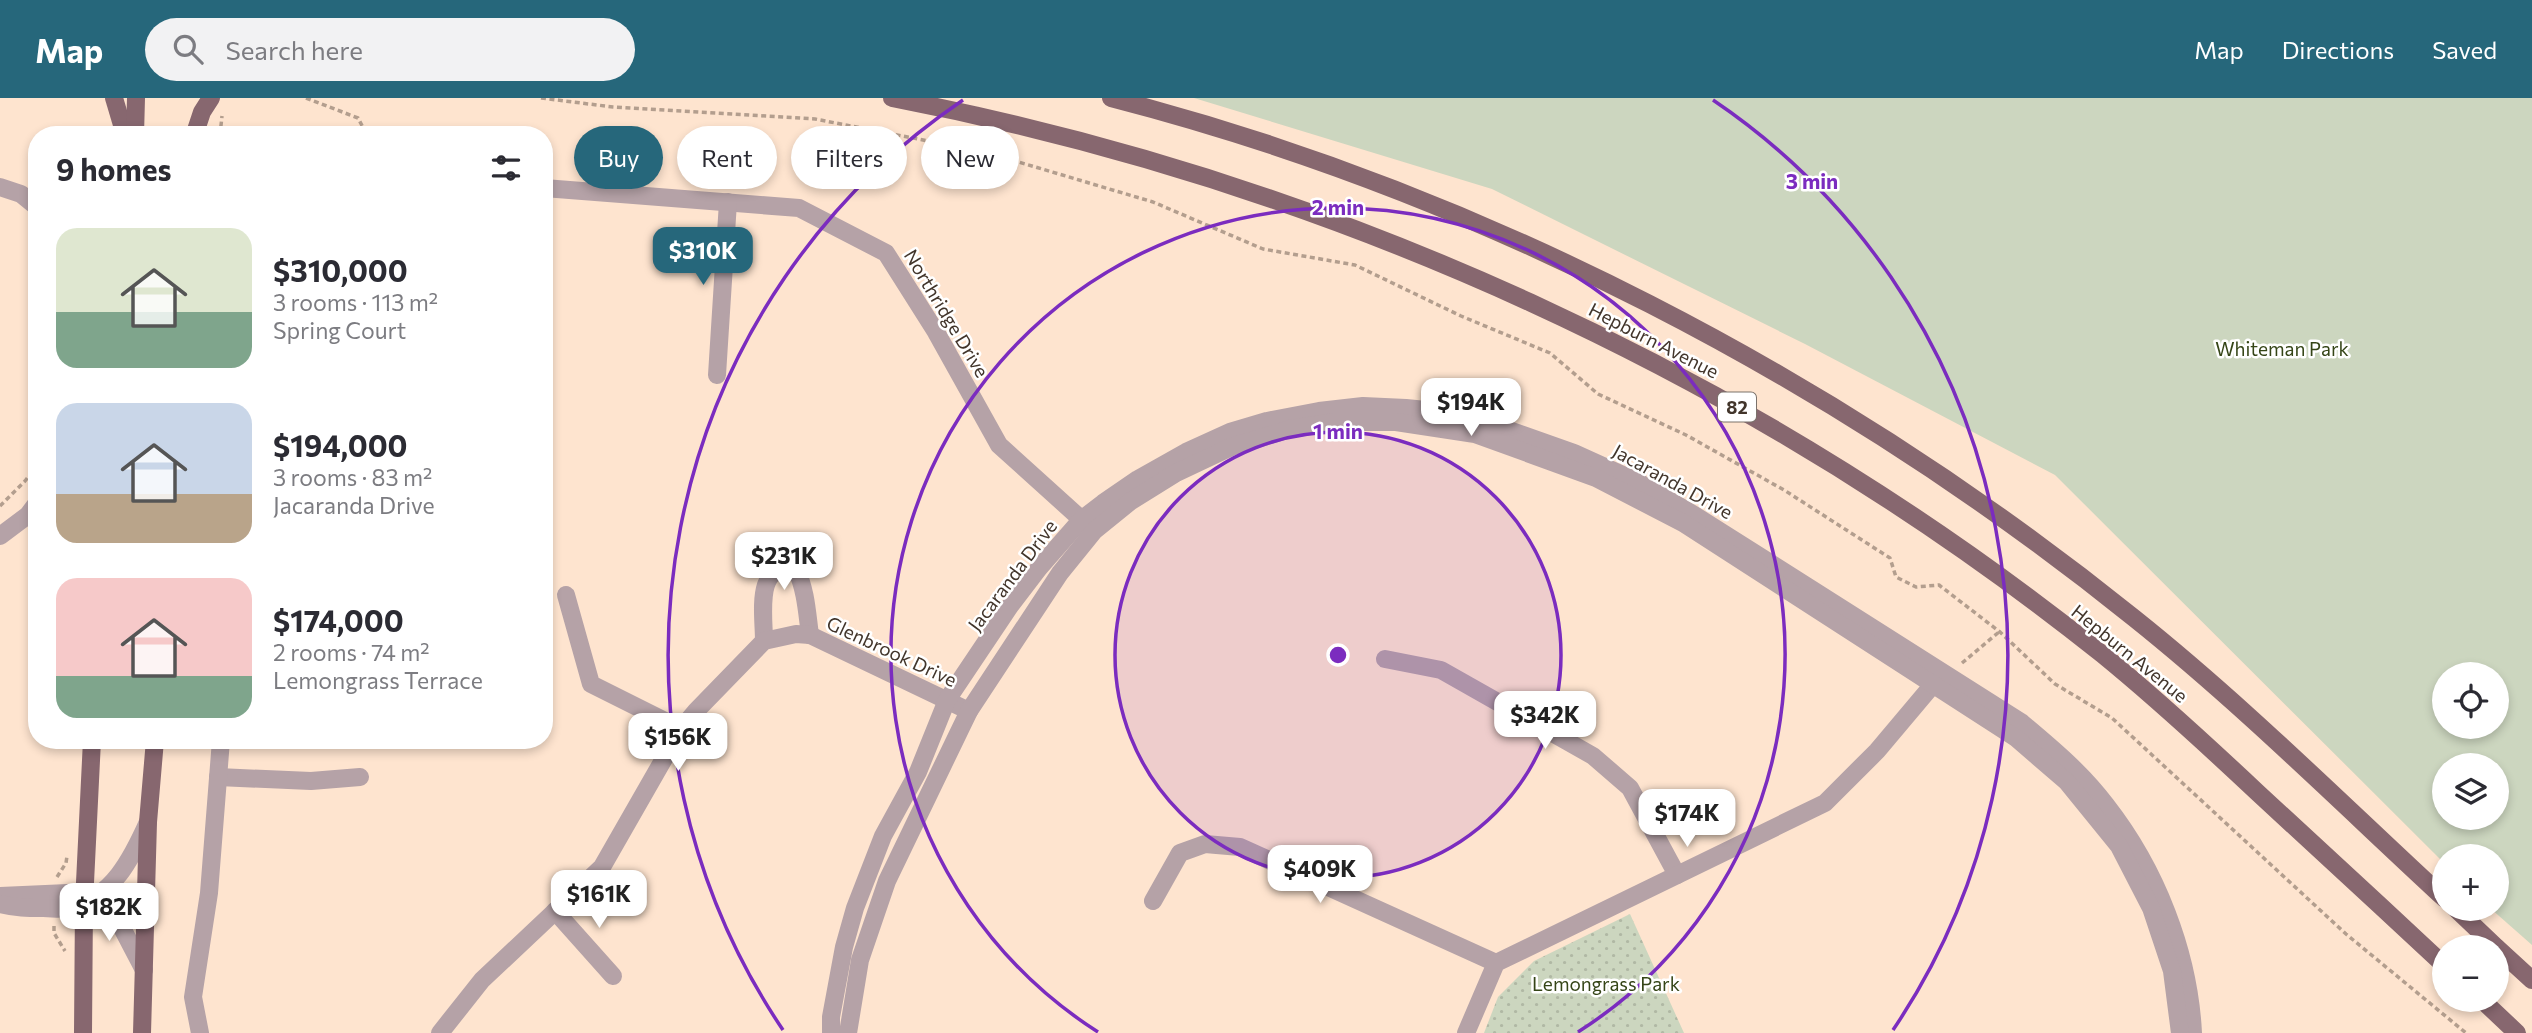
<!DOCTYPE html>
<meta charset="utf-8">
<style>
body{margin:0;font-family:Commissioner,sans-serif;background:#f2f2f3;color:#2b2b33;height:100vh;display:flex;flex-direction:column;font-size:26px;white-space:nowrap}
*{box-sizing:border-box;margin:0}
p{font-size:23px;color:#7c7c81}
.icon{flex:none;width:38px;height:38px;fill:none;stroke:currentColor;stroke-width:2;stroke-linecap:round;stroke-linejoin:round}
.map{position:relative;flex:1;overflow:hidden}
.sheet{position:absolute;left:28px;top:28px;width:525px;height:623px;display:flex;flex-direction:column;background:#fff;border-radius:28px;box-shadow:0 4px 10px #0003}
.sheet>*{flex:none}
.banner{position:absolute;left:574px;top:28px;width:665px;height:63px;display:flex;gap:14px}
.controls{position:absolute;left:2432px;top:564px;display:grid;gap:14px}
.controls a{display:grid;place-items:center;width:77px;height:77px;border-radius:50%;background:#fff;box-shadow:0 4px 10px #0003;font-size:35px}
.price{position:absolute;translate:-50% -60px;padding:0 16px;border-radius:14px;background:#fff;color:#222;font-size:23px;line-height:46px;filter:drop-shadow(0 2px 4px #0008)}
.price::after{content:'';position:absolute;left:50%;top:42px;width:21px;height:16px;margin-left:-10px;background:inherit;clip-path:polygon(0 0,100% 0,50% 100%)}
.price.on{background:#26677b;color:#fff}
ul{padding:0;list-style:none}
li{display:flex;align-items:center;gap:21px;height:175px;padding:0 28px}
li span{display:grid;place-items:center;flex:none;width:196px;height:140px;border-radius:21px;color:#555}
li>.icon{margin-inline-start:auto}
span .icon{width:84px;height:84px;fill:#fffc;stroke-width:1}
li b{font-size:30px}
h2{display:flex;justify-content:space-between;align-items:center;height:84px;padding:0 28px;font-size:30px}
.chip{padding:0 24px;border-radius:32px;background:#fff;box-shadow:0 4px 10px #0003;font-size:24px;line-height:63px}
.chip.on{background:#26677b;color:#fff}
header{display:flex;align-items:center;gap:42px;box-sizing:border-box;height:98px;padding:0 35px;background:#26677b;color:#fff}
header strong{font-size:33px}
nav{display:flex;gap:38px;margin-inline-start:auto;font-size:24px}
.search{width:490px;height:63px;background:#f2f2f3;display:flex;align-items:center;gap:18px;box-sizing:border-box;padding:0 24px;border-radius:38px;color:#7c7c81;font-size:26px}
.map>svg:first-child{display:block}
</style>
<header>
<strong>Map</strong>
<div class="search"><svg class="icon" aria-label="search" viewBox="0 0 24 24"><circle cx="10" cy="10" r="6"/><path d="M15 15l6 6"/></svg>Search here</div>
<nav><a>Map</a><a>Directions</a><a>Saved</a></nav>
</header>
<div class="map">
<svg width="2532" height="935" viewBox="0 0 2532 935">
<defs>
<pattern id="park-dots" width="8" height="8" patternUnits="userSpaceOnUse" patternTransform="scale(1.75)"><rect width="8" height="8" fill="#ccd6bf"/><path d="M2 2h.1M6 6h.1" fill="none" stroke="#b0b8a4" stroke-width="1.8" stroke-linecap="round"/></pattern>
</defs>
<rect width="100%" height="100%" fill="#fee4cf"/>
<path fill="#ccd6bf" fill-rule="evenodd" d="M1194,0H2532V847L2490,810H2497V758H2445V766L2055,377L1805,246L1492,91ZM2445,576H2497V628H2445ZM2445,667H2497V719H2445Z"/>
<polygon fill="url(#park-dots)" points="1630,816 1684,935 1484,935 1498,899 1534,863"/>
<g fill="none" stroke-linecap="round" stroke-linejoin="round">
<g stroke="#b39e8e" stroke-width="3.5" stroke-dasharray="5 3.5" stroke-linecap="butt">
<polyline points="306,0 358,20 367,37"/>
<polyline points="541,0 613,9 815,21 985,54 1153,104 1263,151 1355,167 1461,218 1550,255 1598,296 1686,337 1784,392 1890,460 1896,479 1916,489 1939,487 2000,534 2055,586 2112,620 2346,836 2466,935"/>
<polyline points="220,37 222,18"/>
<polyline points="0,408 25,383 37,368"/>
<polyline points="1962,565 1999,534"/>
<polyline points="57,779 66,765 67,758"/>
<polyline points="54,828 54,835 65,853"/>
</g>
<g stroke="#b5a2a7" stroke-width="18">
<polyline points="0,89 21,96 37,109"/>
<polyline points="544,90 799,110 886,155 936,234 999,347 1092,431"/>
<polyline points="717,277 728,104"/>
<polyline points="0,438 28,417 37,405"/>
<polyline points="566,497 591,586 681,631"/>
<path d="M764,543C764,515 754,464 796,471C806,492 807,515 810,537"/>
<polyline points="1385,561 1441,572 1593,658 1630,690 1677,777"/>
<polyline points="218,679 311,683 360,679"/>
<polyline points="0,798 68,795 110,818 121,828 144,872"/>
<polyline points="1153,803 1180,755 1205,746 1240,749 1496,865"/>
<path d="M0,806C15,810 28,810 43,810C52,810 62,812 70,810C112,800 132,760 148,724"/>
<polyline points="555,813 613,878"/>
<polyline points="200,935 193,899 209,795 221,642"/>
<polyline points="440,935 482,882 602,769 681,631 696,613 764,543 796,536 810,537 969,613"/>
<polyline points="1466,935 1496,865 1825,705 1877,653 1941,577"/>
</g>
<g stroke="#b5a2a7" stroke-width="18">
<path d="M831,935V919L844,849L855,810L883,738L918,674L947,602L1010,508L1039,470L1081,422L1103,405L1138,381L1186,354L1230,334L1267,323L1319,313L1363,308L1406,310L1445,314L1489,325L1574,355L1638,384L1696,418L2021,624C2052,650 2082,675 2106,707C2156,771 2189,854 2193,935"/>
<polyline points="848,935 860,862 887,783 969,613 1060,475 1094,433 1131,403 1176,375 1231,349 1290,331 1335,324 1396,324 1475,336 1596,380 1683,425 2016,640 2067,684 2119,748 2151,810 2172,873 2180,935"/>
</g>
<g stroke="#87676f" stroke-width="18">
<polyline points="114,0 125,37"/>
<path d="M892,0C1333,85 1750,275 2102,556C2156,600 2207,647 2258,695C2320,752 2383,810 2445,868"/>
<path d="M1111,0C1480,95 1837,281 2134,520C2243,607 2342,706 2445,801"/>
<polyline points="195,35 202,14 211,0"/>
<polyline points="135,37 136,0"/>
<polyline points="2455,810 2496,849"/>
<polyline points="2497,850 2532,882"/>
<polyline points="2481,901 2517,935"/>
<polyline points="83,935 84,805 92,642"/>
<polyline points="142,935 148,724 155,642"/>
</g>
</g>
<circle cx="1338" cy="557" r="223" fill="#7b2cbf" fill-opacity=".12"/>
<g fill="none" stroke="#7b2cbf" stroke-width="3.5">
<circle cx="1338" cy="557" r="223"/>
<path d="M1098 934A447 447 0 1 1 1578 934"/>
<path d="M783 932A670 670 0 0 1 963 2M1713 2A670 670 0 0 1 1893 932"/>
</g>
<g text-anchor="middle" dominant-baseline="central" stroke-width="5" stroke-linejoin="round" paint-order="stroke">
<rect fill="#fff" stroke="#7b726b" stroke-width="2" x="1718" y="294.5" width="38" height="29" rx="5"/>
<g font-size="18" font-weight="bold" fill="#42352b">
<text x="1737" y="309">82</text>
</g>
<g font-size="19" fill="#42352b" stroke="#fff">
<text transform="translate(947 215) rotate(59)">Northridge Drive</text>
<text transform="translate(1654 242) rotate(27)">Hepburn Avenue</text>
<text transform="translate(1673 383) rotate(29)">Jacaranda Drive</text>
<text transform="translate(1012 477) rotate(-53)">Jacaranda Drive</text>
<text transform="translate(892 553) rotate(25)">Glenbrook Drive</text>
<text transform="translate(2130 555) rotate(39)">Hepburn Avenue</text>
</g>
<g font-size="19" fill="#354517" stroke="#fff">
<text x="2282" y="250">Whiteman Park</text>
<text x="1606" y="885">Lemongrass Park</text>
</g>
</g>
<circle cx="1338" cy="557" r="10" fill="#7b2cbf" stroke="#fff" stroke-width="3.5"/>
<g font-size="21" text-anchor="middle" font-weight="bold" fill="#7b2cbf" stroke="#fff" stroke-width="5" stroke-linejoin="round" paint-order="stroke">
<text x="1812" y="91">3 min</text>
<text x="1338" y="117">2 min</text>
<text x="1338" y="341">1 min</text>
</g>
</svg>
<div class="controls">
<a><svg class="icon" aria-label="locate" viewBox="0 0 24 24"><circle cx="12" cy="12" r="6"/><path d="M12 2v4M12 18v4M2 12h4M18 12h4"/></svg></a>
<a><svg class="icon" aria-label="layers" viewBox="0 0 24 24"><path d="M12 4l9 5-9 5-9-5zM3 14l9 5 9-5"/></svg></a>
<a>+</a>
<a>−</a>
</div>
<b class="price on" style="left:703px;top:189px">$310K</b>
<b class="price" style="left:1471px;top:340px">$194K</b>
<b class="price" style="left:784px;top:494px">$231K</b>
<b class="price" style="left:1545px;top:653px">$342K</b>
<b class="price" style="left:678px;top:675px">$156K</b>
<b class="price" style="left:1687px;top:751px">$174K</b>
<b class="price" style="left:1320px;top:807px">$409K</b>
<b class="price" style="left:599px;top:832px">$161K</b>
<b class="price" style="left:109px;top:845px">$182K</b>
<div class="banner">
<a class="chip on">Buy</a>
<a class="chip">Rent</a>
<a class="chip">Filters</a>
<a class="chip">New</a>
</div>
<section class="sheet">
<h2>9 homes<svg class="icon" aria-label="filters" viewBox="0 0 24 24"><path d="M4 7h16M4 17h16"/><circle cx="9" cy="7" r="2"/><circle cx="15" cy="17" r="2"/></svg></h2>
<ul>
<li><span style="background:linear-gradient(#dfe7d0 60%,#7fa58c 0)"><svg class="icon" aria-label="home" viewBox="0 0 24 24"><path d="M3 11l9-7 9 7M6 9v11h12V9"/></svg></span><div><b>$310,000</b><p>3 rooms · 113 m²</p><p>Spring Court</p></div></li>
<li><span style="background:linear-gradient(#c9d6e8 65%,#b9a48a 0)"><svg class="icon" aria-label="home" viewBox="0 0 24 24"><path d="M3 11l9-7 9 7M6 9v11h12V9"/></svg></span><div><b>$194,000</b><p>3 rooms · 83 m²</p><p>Jacaranda Drive</p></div></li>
<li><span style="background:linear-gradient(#f6c9c9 70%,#7fa58c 0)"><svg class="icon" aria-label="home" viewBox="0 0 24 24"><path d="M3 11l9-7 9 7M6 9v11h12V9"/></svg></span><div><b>$174,000</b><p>2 rooms · 74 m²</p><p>Lemongrass Terrace</p></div></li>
</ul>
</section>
</div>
